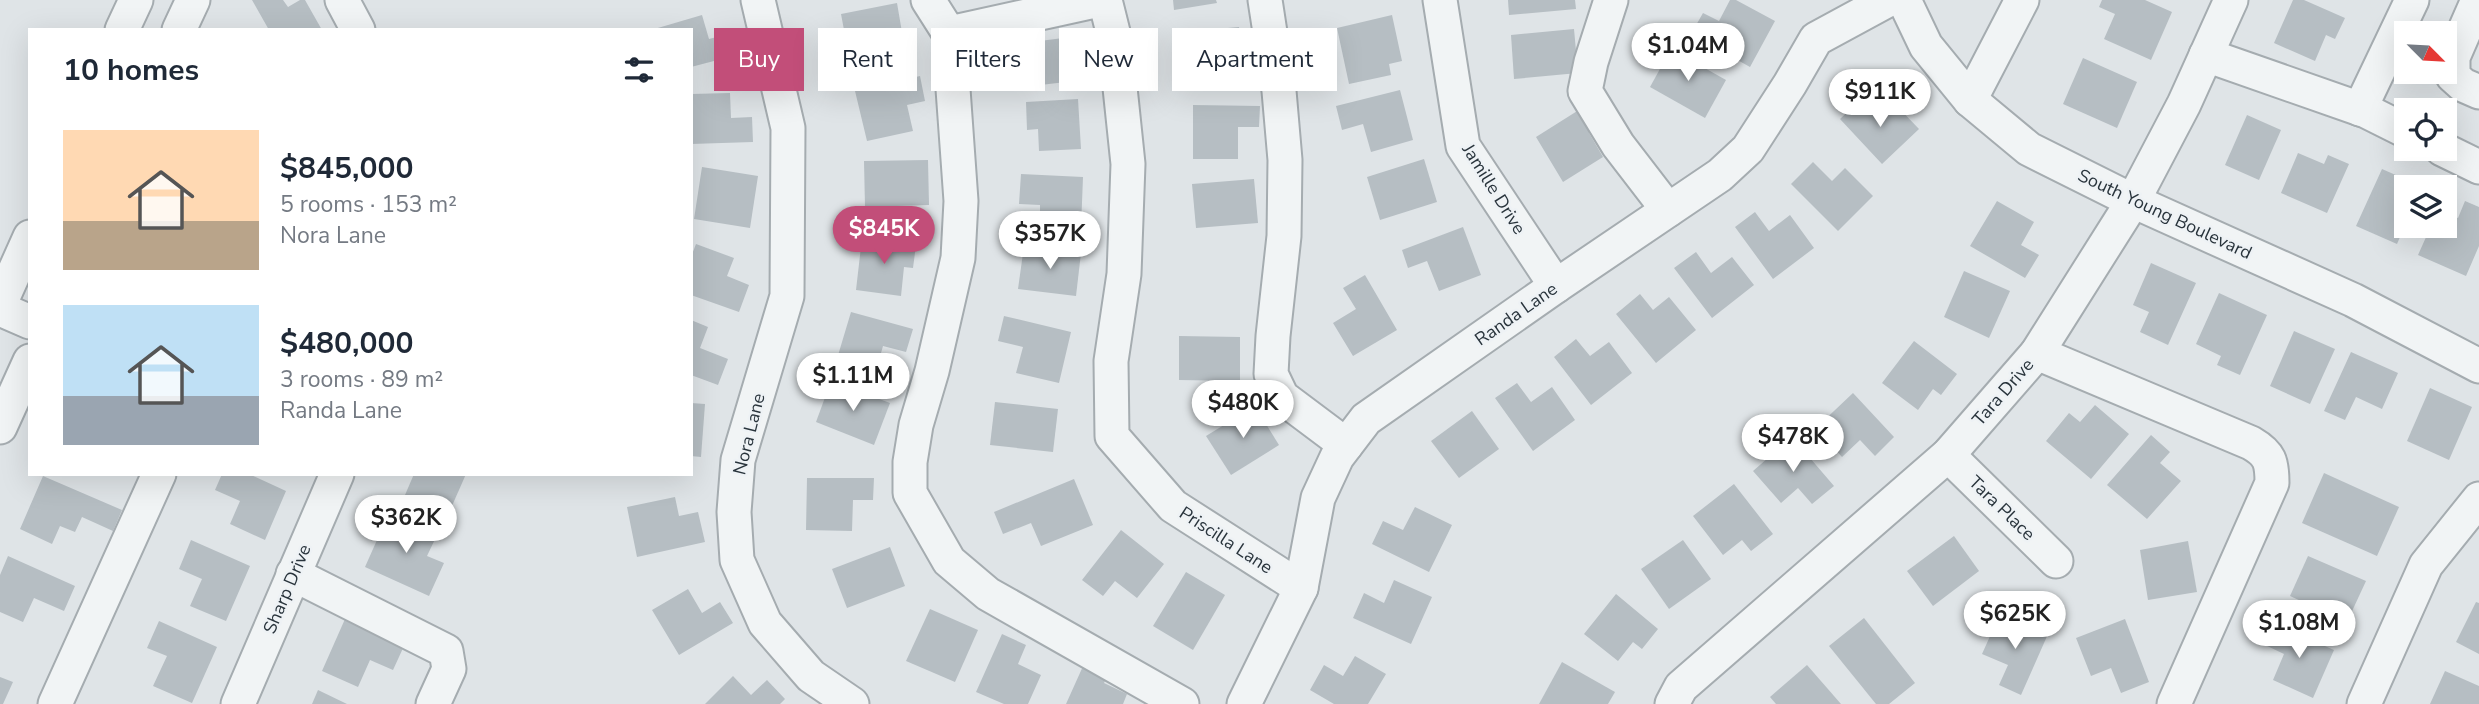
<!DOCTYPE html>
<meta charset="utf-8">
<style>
body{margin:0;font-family:"Nunito Sans",sans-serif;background:#f6f6f7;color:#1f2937;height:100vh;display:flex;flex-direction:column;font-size:26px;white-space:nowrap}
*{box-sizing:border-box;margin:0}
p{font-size:23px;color:#747a83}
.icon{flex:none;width:38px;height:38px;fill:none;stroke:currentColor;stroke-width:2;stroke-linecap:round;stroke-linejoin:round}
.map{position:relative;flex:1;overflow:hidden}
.panel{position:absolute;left:28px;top:28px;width:665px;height:448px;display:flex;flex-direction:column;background:#fff;border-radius:0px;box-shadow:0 7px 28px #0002}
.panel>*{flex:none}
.banner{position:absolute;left:714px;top:28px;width:665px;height:63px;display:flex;gap:14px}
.needle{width:46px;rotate:114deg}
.fabs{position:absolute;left:2394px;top:21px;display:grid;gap:14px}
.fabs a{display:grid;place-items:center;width:63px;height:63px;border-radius:0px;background:#fff;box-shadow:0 7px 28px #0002;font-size:35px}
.price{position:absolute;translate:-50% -60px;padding:0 16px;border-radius:24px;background:#fff;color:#222;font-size:23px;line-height:46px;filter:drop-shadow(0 2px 4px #0008)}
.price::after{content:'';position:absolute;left:50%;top:42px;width:21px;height:16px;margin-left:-10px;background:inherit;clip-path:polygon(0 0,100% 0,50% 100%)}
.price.current{background:#c24e79;color:#fff}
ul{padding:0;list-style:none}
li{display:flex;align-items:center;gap:21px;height:175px;padding:0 35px}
li span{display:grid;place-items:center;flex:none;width:196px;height:140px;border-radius:0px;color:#555}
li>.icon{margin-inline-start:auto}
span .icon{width:84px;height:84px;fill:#fffc;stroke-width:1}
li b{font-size:30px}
h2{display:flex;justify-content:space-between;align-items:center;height:84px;padding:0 35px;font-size:30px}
.chip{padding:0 24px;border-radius:0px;background:#fff;box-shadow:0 7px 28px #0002;font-size:24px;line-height:63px}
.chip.current{background:#c24e79;color:#fff}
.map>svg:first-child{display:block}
</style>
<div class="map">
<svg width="2479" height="704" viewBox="0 0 2479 704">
<rect width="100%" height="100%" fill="#dfe4e7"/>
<g fill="#b6bec3">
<polygon points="252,0 283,0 288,7 300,0 305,0 322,30 269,30"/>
<polygon points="1173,0 1216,0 1217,3 1174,10"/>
<polygon points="1508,0 1575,0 1576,9 1509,15"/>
<polygon points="1730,0 1736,0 1775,21 1750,67 1691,34 1703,13 1719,21"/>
<polygon points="2102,0 2145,0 2172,12 2151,60 2104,39 2115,14 2099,7"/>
<polygon points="2293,0 2304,0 2345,18 2335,39 2326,35 2315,61 2274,43"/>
<polygon points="897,3 904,44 886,47 888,61 851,67 841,14"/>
<polygon points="702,15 709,39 728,34 733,56 691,67 691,30 651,30"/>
<polygon points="1392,15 1402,61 1389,64 1391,75 1349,84 1337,28"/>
<polygon points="1239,27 1243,69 1187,75 1183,32"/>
<polygon points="1574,29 1578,73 1514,79 1511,35"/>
<polygon points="1071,37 1075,81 1014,88 1009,45"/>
<polygon points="1671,49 1726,80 1705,118 1650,87"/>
<polygon points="2083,58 2137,82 2117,128 2063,104"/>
<polygon points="920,76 925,101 907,105 913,131 867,141 855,91"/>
<polygon points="1400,90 1413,140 1371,152 1363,124 1342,130 1336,106"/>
<polygon points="730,93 731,118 752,117 753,142 691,144 691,94"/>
<polygon points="1078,99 1081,149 1039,151 1038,129 1027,130 1026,102"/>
<polygon points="1860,100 1876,117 1893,102 1919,129 1882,164 1840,119"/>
<polygon points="1193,105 1260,106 1259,127 1238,127 1238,159 1193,159"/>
<polygon points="1582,108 1596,129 1589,133 1603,157 1563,182 1536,137"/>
<polygon points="2247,115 2281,130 2259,180 2225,165"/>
<polygon points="2298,153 2324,164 2328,155 2349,164 2327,213 2281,193"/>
<polygon points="1424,159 1437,202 1380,220 1367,177"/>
<polygon points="928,160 929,205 865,207 864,161"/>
<polygon points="1813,162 1832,181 1845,168 1873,196 1838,231 1791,184"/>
<polygon points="702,167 758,176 750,228 694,219"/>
<polygon points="2382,169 2423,187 2406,187 2406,223 2397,244 2356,226"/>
<polygon points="1021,174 1083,177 1081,228 1040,226 1040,205 1019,204"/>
<polygon points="1254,179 1258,223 1196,228 1192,184"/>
<polygon points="1997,201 2034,222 2021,245 2039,255 2025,278 1970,246"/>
<polygon points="2465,201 2479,207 2479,246 2466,276 2418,255 2431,226 2445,226 2445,212 2458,218"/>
<polygon points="1755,212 1769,231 1790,215 1814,248 1773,279 1735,227"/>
<polygon points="1463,227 1481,275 1439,291 1427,261 1408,268 1402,250"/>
<polygon points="862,238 916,245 913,268 904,267 901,296 856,290"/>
<polygon points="696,244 734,258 727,276 749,285 739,312 691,295 691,257"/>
<polygon points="1024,246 1081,253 1076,296 1018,289"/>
<polygon points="1696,252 1711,273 1732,257 1754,285 1712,318 1674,268"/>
<polygon points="2151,263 2196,283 2168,345 2140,332 2149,312 2133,305"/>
<polygon points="1964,271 2010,291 1989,338 1944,317"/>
<polygon points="1365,275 1397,330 1353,356 1333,323 1356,309 1343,288"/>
<polygon points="2219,293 2267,315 2240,375 2217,365 2221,356 2196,344"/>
<polygon points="1640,294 1653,310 1669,297 1696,330 1656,363 1616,314"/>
<polygon points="851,312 913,329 906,352 883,346 875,374 836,362"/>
<polygon points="1004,316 1071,332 1059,383 1016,373 1023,347 998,341"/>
<polygon points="691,320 708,327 700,348 728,359 718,385 691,375"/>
<polygon points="2294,331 2335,349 2310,404 2270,386"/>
<polygon points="1179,336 1240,337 1240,381 1179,380"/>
<polygon points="1576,339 1590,356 1609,342 1632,373 1591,405 1554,357"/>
<polygon points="1914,341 1957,374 1941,395 1933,389 1918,410 1882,383"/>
<polygon points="2351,352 2398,373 2382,409 2356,397 2345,420 2324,411"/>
<polygon points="831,381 890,403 874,445 816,422"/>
<polygon points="1517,383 1531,402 1552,387 1575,420 1533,451 1495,398"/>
<polygon points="2430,388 2472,407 2449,460 2407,441"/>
<polygon points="1853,393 1894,437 1875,456 1860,440 1842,457 1816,428"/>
<polygon points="995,402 1058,409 1053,452 990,445"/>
<polygon points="691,403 705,404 701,457 691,456"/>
<polygon points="2095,405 2129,434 2091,479 2046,441 2069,413 2080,422"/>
<polygon points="1255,406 1279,445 1231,475 1206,436"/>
<polygon points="1472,411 1499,449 1459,478 1431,441"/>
<polygon points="2151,435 2170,452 2160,463 2181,481 2147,519 2107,485"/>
<polygon points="1792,437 1834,486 1812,504 1798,488 1781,503 1753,471"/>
<polygon points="2324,473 2399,507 2377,556 2302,523"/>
<polygon points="222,474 249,474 286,491 265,540 230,524 240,501 215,490"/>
<polygon points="414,474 466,474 448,515 405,495"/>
<polygon points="43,476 122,510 113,531 82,517 75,532 60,526 52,544 20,529"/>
<polygon points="807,478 874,478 873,500 853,500 852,531 806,530"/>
<polygon points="1074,479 1093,525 1041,546 1031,523 1003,534 994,512"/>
<polygon points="1734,484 1773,534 1751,551 1742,540 1723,555 1693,516"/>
<polygon points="675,497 679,516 698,512 705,542 637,557 627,507"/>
<polygon points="1415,507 1452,525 1429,572 1372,544 1383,521 1403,530"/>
<polygon points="389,513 437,535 427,556 444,563 429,596 365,567"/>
<polygon points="1121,530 1164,564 1137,598 1115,581 1103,596 1082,580"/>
<polygon points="1954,536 1979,571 1933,606 1907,571"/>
<polygon points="191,540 250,566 226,621 190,606 202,579 179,569"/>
<polygon points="1683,540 1711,579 1669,609 1641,569"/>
<polygon points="2188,541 2197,592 2148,600 2140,550"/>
<polygon points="890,547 905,586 847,608 832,569"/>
<polygon points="8,556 75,586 64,611 34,598 23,622 0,612 0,575"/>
<polygon points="2308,556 2366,581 2347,622 2290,596"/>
<polygon points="1186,572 1225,595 1193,650 1153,626"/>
<polygon points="1394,580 1432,597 1411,644 1353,618 1364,593 1384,603"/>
<polygon points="688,589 702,613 720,602 733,623 679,655 652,610"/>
<polygon points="1616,594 1658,629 1642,649 1633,642 1618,661 1584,634"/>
<polygon points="2476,602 2479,603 2479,654 2456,642"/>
<polygon points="930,609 978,630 955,682 906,661"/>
<polygon points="2000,614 2048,634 2021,695 1999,685 2008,665 1982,654"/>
<polygon points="1864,618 1915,683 1889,704 1876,704 1829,646"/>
<polygon points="345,619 404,646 393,670 370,660 358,687 322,671"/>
<polygon points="2125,619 2149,682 2121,693 2111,668 2091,676 2076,638"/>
<polygon points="159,621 217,647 192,703 153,686 167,656 147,648"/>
<polygon points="2272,623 2334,650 2313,698 2273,680 2284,654 2263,644"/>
<polygon points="1002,634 1026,645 1018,664 1041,675 1028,704 1004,704 976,692"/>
<polygon points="1355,656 1386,674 1368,704 1334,704 1310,690 1324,665 1343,676"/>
<polygon points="1562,662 1615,692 1608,704 1539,704"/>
<polygon points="1084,664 1108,675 1104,683 1127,694 1123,704 1066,704"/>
<polygon points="1807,665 1841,704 1776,704 1770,697"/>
<polygon points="2445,671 2479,686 2479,704 2430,704"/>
<polygon points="733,676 751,695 767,680 785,699 780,704 705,704"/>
<polygon points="0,677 13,682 3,704 0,704"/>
<polygon points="318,690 347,704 312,704"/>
</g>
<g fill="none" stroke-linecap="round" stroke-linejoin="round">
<defs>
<g id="minor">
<polyline points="342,0 358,30"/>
<polyline points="758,0 788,128 787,296 738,460 734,512 737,560 765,623 811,676 852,704"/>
<polyline points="928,0 949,33 961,201 958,258 932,371 916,425 910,462 910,493 949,561 988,594 1182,704"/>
<polyline points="1105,0 1115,40 1128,164 1124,274 1111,361 1112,436 1173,506 1301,588"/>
<polyline points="1265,0 1279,91 1285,160 1284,236 1273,336 1271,374 1282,397 1346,445"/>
<polyline points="1440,0 1463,146 1556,286"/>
<polyline points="1611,0 1591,62 1585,91 1618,145 1668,210"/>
<polyline points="1904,0 1926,46 1970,100 2029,149 2133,201 2353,300 2479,366"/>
<polyline points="2478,0 2453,57 2453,76 2463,85 2479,92"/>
<polyline points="122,30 136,0"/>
<polyline points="179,30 193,0"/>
<polyline points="949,33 1100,0"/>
<polyline points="2206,55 2366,111 2406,131"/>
<polyline points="1970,100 2022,0"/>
<polyline points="2360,109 2412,0"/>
<polyline points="2442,149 2479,167"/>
<polyline points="0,304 30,237"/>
<polyline points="0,309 30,322"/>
<path d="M2037,353L2251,443C2270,454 2272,462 2272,483L2174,704"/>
<polyline points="0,427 30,361"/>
<polyline points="1948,455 2056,561"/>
<polyline points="293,574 446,651 449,669 433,704"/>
<polyline points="55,704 159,474"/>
<polyline points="238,704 337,474"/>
<polyline points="1244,704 1301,588 1318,498 1337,457 1366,419 1556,286 1720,175 1748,149 1790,84 1816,39 1888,0"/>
<polyline points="1672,704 1681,687 1948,455 2037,353 2133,201 2184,104 2231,0"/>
<polyline points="2364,704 2426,565 2479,499"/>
</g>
</defs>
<use href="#minor" stroke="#a5acb0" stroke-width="37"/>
<use href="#minor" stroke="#f1f4f5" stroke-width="33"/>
</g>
<g text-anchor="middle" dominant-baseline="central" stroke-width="5" stroke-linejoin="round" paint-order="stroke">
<g font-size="18" fill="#29343c" stroke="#eef2f5">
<text transform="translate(1494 189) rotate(58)">Jamille Drive</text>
<text transform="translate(2165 214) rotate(25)">South Young Boulevard</text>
<text transform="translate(1516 314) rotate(-35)">Randa Lane</text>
<text transform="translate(2003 392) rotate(-49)">Tara Drive</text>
<text transform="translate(749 434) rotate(-76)">Nora Lane</text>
<text transform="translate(2002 508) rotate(44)">Tara Place</text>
<text transform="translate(1226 540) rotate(33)">Priscilla Lane</text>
<text transform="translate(287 589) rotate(-67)">Sharp Drive</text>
</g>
</g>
</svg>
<div class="fabs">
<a><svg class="needle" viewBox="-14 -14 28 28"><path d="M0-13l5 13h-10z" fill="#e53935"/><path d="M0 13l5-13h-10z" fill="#747a83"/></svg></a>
<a><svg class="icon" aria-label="locate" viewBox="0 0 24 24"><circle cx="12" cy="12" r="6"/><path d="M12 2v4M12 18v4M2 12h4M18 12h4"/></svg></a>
<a><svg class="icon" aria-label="layers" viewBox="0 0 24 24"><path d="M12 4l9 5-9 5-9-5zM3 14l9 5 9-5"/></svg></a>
</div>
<b class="price" style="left:1688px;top:83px">$1.04M</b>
<b class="price" style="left:1880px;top:129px">$911K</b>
<b class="price current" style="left:884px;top:266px">$845K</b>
<b class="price" style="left:1050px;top:271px">$357K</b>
<b class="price" style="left:853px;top:413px">$1.11M</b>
<b class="price" style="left:1243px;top:440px">$480K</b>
<b class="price" style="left:1793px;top:474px">$478K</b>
<b class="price" style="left:406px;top:555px">$362K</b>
<b class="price" style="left:2015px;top:651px">$625K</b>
<b class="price" style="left:2299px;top:660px">$1.08M</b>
<div class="banner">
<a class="chip current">Buy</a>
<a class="chip">Rent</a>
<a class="chip">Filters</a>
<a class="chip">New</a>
<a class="chip">Apartment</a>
</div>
<section class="panel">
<h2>10 homes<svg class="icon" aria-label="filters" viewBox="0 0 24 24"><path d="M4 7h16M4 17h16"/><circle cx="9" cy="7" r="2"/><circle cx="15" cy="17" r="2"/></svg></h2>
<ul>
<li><span style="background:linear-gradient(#ffd9b3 65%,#b9a48a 0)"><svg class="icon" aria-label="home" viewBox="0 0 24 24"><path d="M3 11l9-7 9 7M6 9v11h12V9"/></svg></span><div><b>$845,000</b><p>5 rooms · 153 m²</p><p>Nora Lane</p></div></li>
<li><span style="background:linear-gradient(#bfe0f5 65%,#9aa5b1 0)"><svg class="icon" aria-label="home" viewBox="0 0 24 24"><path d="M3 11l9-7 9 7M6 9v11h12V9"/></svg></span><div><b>$480,000</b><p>3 rooms · 89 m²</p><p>Randa Lane</p></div></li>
</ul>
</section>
</div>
